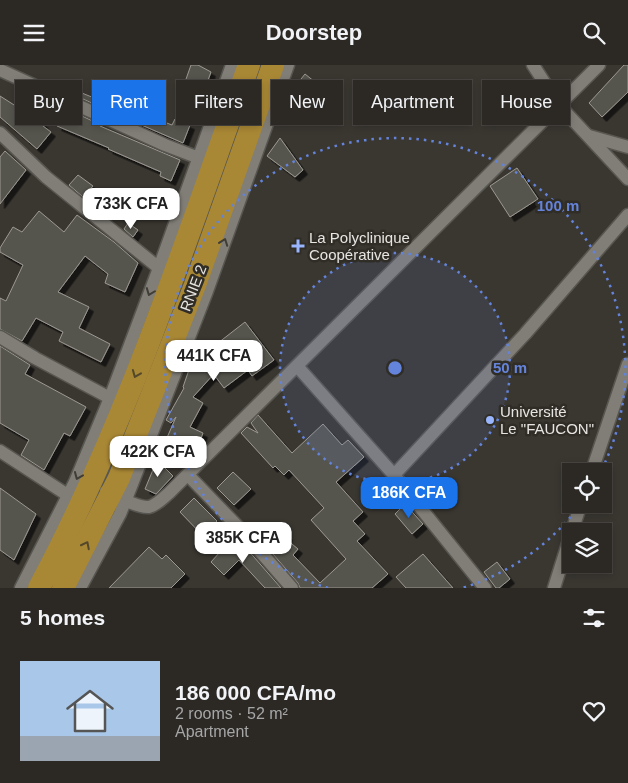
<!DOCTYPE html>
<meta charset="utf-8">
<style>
body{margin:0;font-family:Helvetica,sans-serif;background:#383532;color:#f1f3f6;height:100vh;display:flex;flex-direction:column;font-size:19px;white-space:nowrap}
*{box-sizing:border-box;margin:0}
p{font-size:16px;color:#a6a6a7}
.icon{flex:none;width:28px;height:28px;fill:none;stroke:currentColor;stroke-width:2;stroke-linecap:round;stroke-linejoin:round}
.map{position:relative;height:523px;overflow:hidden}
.details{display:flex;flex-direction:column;background:#2c2925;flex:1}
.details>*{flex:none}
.guide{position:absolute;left:15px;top:15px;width:599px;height:45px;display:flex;gap:10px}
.buttons{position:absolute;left:562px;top:398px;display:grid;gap:10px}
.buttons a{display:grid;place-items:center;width:50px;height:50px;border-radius:0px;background:#2c2925;box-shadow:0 2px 8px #0003,0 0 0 1px #484542;font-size:25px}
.price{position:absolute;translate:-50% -42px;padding:0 11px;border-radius:10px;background:#fff;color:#222;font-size:16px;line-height:32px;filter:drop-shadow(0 1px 2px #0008)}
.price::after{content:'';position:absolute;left:50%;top:30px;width:15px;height:11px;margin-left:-8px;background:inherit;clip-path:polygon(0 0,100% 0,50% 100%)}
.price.selected{background:#1a73e8;color:#fff}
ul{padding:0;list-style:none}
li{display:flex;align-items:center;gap:15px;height:125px;padding:0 20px}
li+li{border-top:1px solid #484542}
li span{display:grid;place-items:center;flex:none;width:140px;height:100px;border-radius:0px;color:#555}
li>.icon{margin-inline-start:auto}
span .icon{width:60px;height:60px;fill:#fffc;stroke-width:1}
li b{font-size:21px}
h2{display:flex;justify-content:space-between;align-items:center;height:60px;padding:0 20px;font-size:21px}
.pill{padding:0 18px;border-radius:0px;background:#2c2925;box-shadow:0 2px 8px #0003,0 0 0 1px #484542;font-size:18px;line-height:45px}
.pill.selected{background:#1a73e8;color:#fff}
header{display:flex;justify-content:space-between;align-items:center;height:65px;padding:0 20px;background:#2c2925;font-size:22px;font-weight:700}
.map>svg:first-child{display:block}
</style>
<header><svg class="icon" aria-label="menu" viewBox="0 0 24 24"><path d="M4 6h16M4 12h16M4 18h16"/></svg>Doorstep<svg class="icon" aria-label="search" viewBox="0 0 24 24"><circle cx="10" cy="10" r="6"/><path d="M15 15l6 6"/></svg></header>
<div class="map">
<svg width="628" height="523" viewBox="0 0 628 523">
<defs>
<filter id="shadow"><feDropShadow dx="4.5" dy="4.5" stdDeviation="0" flood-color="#0009"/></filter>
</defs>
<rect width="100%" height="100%" fill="#3a3731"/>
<g fill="#57544e" stroke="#9c9992" filter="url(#shadow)">
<polygon points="191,0 198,0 211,7 204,26 185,17"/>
<polygon points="624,0 628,0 628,27 602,52 589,38"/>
<polygon points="305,9 320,21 312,31 297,19"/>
<polygon points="72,24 109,39 107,45 70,28"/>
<polygon points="0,31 44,59 43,61 51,67 37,84 0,52"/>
<polygon points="65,43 101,60 100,61 180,95 171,116 160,111 161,107 108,84 109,83 57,61"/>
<polygon points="141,48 172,60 175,54 190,60 183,78 137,58"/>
<polygon points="280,73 303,105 295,112 267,91"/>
<polygon points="5,86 26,105 0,139 0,92"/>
<polygon points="517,103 538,134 510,152 490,121"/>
<polygon points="78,110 93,121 83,132 69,120"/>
<polygon points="39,146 64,167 77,150 114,177 138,198 125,227 105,218 108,209 85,191 58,227 89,242 79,263 110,279 101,297 59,276 63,267 36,253 22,276 0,264 0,233 6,236 23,200 0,187 0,183 13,162 22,167"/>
<polygon points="128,158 138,165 133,172 124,164"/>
<polygon points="245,257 274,295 252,311 248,305 224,323 215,311 214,313 212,311 193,332 203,338 190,362 203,368 196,386 187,395 166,375 176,352 171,358 166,355 184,323 183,322 191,299"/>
<polygon points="0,281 30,300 25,309 86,342 70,371 64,368 44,405 21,390 29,375 0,358"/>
<polygon points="258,350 292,388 323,359 342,380 348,375 364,392 336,417 363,447 353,456 365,469 357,476 388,509 372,523 300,523 298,518 259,473 273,457 288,471 286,474 298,484 293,490 320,518 346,494 311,455 324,443 289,405 284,410 275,401 273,403 241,368 247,362 258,368 251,358"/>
<polygon points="157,395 173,411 156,429 145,424"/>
<polygon points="233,407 251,424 234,440 217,423"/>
<polygon points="0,423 36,449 14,495 0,485"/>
<polygon points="194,433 217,456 203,471 180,447"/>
<polygon points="405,439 423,459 412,469 395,449"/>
<polygon points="240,476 281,523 265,523 239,495 224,510 211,497 229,477 234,481"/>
<polygon points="149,482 162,494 166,490 185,509 171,523 109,523"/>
<polygon points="423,489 453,523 406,523 396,512"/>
<polygon points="497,497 510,514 499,523 496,523 484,507"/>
</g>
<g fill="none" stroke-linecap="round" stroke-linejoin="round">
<defs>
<g id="street">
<polyline points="533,0 559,40 628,114"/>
<polyline points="0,5 165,80 199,93"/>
<polyline points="0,68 46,112 159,203"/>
<polyline points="589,71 628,82"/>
<polyline points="0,272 35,293 110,333"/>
<polyline points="297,301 394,410 485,523"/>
<polyline points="0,386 69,431"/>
<polyline points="592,406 628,299"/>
<polyline points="188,410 244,468 292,523"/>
<polyline points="394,410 525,269 628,150"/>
<path d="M106,426C116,431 138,443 149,442C157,440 163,433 169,428L599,0"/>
<polyline points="572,466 581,439"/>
<polyline points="21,523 75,417 110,333 159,203 232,0"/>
<polyline points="80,523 120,449 132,419 207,226 288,0"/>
<polyline points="554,523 571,469"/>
</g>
<g id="highway">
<path d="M39,523C128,357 185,177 249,0"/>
<polyline points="63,523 119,413 195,220 273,0"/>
</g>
</defs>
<use href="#street" stroke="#585650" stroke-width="15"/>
<use href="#highway" stroke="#585650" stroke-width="25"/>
<use href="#street" stroke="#817e77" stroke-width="12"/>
<use href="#highway" stroke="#a98835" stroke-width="22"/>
</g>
<defs><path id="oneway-chevron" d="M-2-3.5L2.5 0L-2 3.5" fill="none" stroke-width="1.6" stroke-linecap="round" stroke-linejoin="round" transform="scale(1.25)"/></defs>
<g stroke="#403d37">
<use href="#oneway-chevron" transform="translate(224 177) rotate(-70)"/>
<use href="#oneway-chevron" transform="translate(150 227) rotate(111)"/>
<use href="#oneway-chevron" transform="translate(78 411) rotate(113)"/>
</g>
<g stroke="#54482b">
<use href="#oneway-chevron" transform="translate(136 309) rotate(112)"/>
<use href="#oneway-chevron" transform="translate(86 480) rotate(-63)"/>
</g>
<circle cx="395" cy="303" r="115" fill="#6483db" fill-opacity=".12"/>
<g fill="none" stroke="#6483db" stroke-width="2.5" stroke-dasharray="2.5 5">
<circle cx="395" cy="303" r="115"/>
<path d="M580 440A230 230 0 0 1 462 523M328 523A230 230 0 1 1 601 406"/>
</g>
<g fill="#98b5fd" stroke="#302d27" stroke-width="2">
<path d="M295.5 173.5h5v5h5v5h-5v5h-5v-5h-5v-5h5z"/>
<circle cx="490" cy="355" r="5"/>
</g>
<g text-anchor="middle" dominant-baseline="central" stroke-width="5" stroke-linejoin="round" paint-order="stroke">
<g font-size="15" fill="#e7e5e1" stroke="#302d27" text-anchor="start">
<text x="309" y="172">La Polyclinique<tspan x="309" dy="17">Coopérative</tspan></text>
<text x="500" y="346">Université<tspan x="500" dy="17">Le "FAUCON"</tspan></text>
</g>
<g font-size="15" fill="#e7e5e1" stroke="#302d27">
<text transform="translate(193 223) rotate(-69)">RNIE 2</text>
</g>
</g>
<circle cx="395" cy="303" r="8" fill="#6483db" stroke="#302d27" stroke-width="2.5"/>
<g font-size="15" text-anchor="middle" font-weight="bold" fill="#6483db" stroke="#302d27" stroke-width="5" stroke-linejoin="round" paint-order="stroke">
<text x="558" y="146">100 m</text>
<text x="510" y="308">50 m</text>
</g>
</svg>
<div class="buttons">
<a><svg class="icon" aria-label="locate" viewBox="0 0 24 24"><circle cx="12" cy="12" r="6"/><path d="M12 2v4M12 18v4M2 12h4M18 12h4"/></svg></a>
<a><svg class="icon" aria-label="layers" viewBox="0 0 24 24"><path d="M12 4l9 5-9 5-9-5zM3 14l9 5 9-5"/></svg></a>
</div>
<b class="price" style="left:131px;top:165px">733K CFA</b>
<b class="price" style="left:214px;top:317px">441K CFA</b>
<b class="price" style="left:158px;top:413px">422K CFA</b>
<b class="price selected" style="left:409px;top:454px">186K CFA</b>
<b class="price" style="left:243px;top:499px">385K CFA</b>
<div class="guide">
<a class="pill">Buy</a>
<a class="pill selected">Rent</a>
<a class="pill">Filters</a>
<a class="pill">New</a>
<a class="pill">Apartment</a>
<a class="pill">House</a>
</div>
</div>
<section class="details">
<h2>5 homes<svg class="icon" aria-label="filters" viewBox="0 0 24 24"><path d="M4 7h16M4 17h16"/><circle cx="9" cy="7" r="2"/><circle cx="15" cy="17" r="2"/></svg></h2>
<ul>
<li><span style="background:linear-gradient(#a9c7e8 75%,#9aa5b1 0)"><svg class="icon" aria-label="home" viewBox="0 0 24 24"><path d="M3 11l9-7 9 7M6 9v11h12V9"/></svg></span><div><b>186 000 CFA/mo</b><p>2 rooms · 52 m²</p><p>Apartment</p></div><svg class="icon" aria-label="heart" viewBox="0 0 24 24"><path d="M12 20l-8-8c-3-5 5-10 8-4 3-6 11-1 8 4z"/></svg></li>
</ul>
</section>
